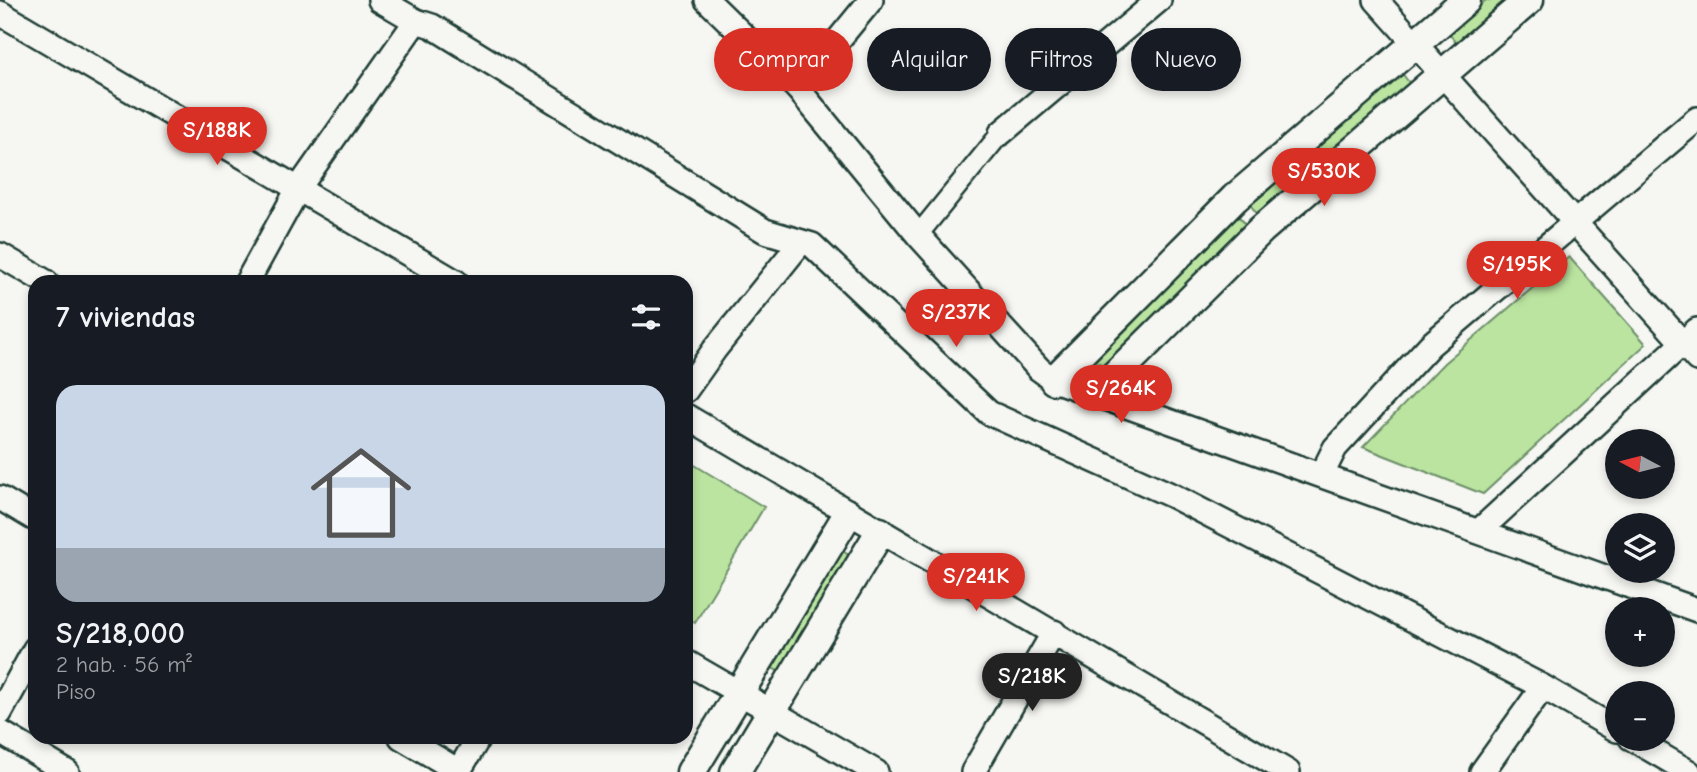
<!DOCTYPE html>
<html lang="es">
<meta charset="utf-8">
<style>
body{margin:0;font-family:"Comic Neue",sans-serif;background:#242831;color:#f1f3f6;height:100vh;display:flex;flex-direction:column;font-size:26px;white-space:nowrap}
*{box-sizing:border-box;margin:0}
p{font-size:23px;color:#9ea1a6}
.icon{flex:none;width:38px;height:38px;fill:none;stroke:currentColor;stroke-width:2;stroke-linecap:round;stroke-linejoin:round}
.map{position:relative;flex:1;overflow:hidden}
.drawer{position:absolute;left:28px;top:275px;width:665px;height:469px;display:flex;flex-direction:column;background:#171b24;border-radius:21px;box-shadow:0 4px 10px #0003}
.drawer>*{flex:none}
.top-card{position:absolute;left:714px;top:28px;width:665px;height:63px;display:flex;gap:14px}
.needle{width:46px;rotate:277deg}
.tools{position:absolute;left:1605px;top:429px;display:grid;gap:14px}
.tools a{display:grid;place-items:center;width:70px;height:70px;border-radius:50%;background:#171b24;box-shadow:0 4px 10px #0003;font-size:35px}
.price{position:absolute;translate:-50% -60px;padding:0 16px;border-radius:24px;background:#d93025;color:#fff;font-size:23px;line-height:46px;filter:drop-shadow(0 2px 4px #0008)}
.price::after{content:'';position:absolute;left:50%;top:42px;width:21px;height:16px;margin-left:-10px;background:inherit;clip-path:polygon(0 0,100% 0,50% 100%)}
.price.selected{background:#222;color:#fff}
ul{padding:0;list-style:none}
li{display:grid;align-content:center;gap:14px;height:371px;padding:0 28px}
li span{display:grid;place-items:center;height:217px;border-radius:21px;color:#555}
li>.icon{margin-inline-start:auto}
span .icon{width:126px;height:126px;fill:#fffc;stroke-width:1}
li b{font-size:30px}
h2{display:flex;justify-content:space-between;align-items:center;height:84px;padding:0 28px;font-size:30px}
.tag{padding:0 24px;border-radius:32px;background:#171b24;box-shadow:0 4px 10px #0003;font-size:24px;line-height:63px}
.tag.selected{background:#d93025;color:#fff}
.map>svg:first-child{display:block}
</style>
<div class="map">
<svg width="1697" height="772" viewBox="0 0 1697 772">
<rect width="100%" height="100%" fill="#f6f6f2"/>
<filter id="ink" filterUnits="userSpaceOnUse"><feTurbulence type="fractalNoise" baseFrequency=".0143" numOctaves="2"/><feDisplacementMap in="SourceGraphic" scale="14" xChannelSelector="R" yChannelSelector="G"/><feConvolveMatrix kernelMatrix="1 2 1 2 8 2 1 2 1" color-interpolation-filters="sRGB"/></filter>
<g filter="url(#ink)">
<g fill="#bbe4a0" stroke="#6d906a" stroke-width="2">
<polygon points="1486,0 1509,0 1457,44 1448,32"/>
<polygon points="1401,72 1411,85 1258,215 1248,202"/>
<polygon points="1236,213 1247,226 1175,295 1108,366 1090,360"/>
<polygon points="1569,257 1646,344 1483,494 1363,447 1444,363"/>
<polygon points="693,464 764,507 695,623 686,618 686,476"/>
<polygon points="841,550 852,557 779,672 768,665"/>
</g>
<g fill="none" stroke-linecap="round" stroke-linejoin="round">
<defs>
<polyline id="pedestrian" points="918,235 1001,133"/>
<g id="minor">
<polyline points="380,0 416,21 432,26 765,231 812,245 989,413 1173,496 1543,687 1617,730"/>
<polyline points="707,0 798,89 918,235 1039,369 1054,380 1697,610"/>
<polyline points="1376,0 1697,359"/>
<polyline points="0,13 456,282"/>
<polyline points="798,89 871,0"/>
<polyline points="1001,133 1159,0"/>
<polyline points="0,255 46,282"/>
<polyline points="247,282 298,189 416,21"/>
<polyline points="686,390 715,349 801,242"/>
<polyline points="686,416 1288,772"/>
<polyline points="1322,474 1335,448 1430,345 1697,119"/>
<polyline points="0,498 35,519"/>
<polyline points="1479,531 1697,330"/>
<polyline points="686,662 876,772"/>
<polyline points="0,713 35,649"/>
<polyline points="0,732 67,772"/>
<polyline points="401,737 460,772"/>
<polyline points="1631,738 1689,772"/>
<polyline points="458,772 479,737"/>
<polyline points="973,772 1054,632"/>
<polyline points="1482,772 1543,687"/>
</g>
<g id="tertiary">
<polyline points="1054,380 1235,198 1466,0"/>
<polyline points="1097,393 1261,230 1529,0"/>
<polyline points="691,772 848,514"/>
<polyline points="735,772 880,532"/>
</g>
</defs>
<use href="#pedestrian" stroke="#1f3d34" stroke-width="23"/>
<use href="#minor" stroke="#1f3d34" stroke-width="28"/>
<use href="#tertiary" stroke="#1f3d34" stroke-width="33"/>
<use href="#pedestrian" stroke="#f6f6f2" stroke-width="18"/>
<use href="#minor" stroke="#f6f6f2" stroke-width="23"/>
<use href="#tertiary" stroke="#f6f6f2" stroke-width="28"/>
</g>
</g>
</svg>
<div class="tools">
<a><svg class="needle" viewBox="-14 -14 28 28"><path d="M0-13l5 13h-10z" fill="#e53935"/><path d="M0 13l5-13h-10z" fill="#9ea1a6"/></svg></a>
<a><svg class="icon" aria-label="layers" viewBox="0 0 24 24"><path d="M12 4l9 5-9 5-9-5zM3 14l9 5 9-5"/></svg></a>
<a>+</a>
<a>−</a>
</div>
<b class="price" style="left:217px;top:167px">S/188K</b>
<b class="price" style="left:1324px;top:208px">S/530K</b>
<b class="price" style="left:1517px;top:301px">S/195K</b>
<b class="price" style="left:956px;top:349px">S/237K</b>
<b class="price" style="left:1121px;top:425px">S/264K</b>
<b class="price" style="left:976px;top:613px">S/241K</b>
<b class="price selected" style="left:1032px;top:713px">S/218K</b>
<div class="top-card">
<a class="tag selected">Comprar</a>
<a class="tag">Alquilar</a>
<a class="tag">Filtros</a>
<a class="tag">Nuevo</a>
</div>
<section class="drawer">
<h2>7 viviendas<svg class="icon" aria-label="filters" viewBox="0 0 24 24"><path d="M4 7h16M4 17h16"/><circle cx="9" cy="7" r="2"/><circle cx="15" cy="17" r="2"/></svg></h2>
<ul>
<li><span style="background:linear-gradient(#c9d6e8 75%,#9aa5b1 0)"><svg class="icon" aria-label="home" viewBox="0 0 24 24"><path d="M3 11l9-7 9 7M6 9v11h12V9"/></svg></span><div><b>S/218,000</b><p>2 hab. · 56 m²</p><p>Piso</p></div></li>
</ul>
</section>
</div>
